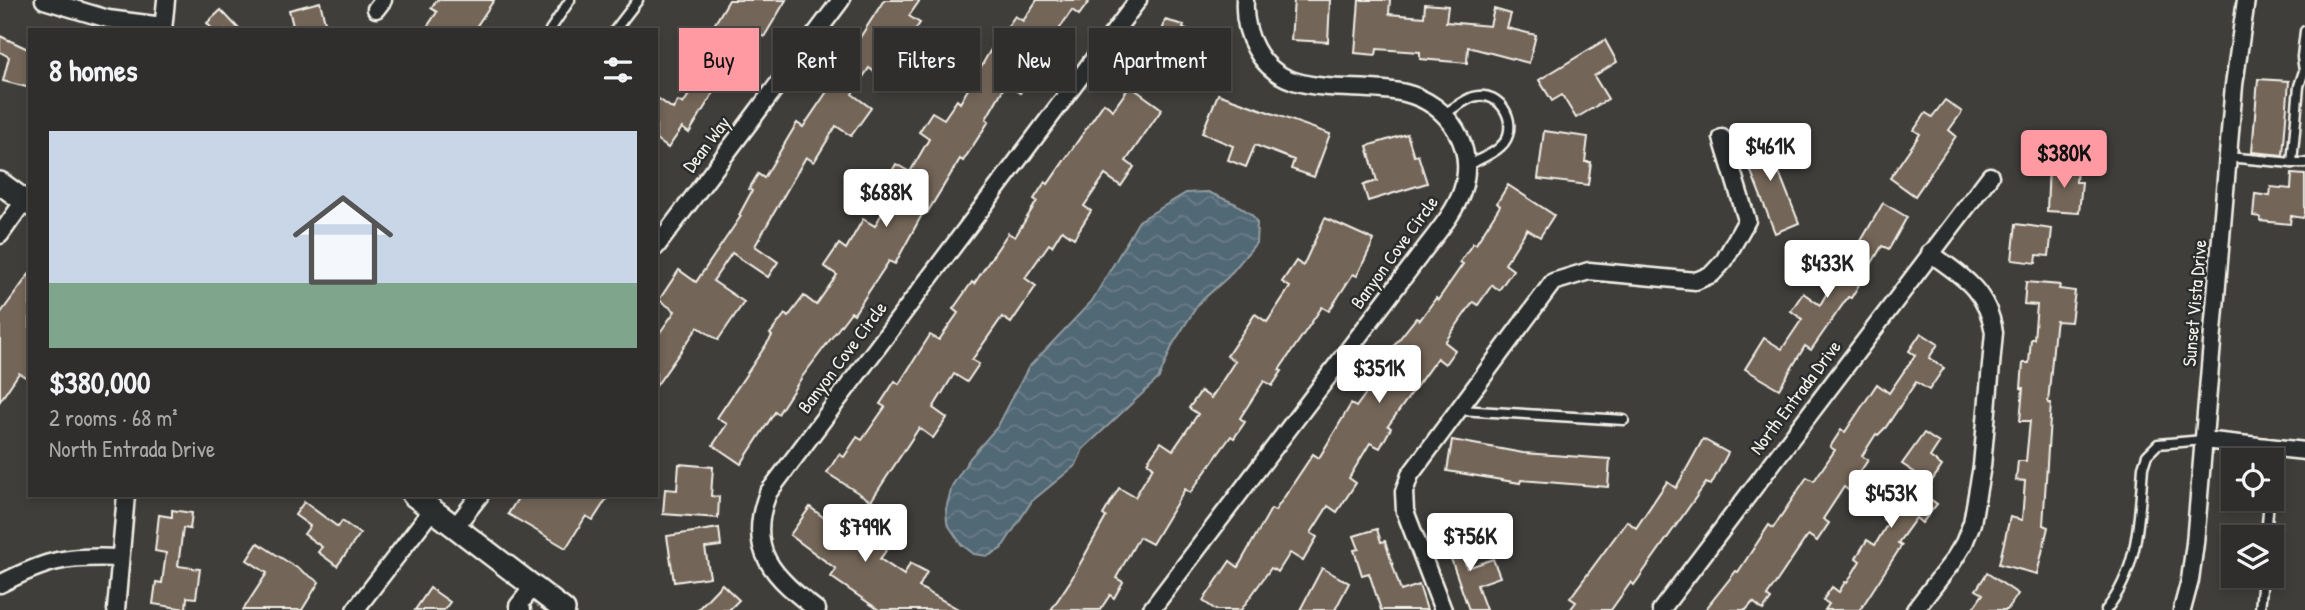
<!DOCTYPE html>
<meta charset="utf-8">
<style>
body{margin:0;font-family:"Patrick Hand",sans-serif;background:#3c3a38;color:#f1f3f6;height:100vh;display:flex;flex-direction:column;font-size:26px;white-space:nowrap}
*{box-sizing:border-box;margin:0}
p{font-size:23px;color:#a8a8a9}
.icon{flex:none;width:38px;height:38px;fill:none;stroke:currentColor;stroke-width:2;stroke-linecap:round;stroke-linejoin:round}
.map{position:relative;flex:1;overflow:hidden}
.panel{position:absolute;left:28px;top:28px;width:630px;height:469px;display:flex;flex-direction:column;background:#302e2c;border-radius:0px;box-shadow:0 4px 10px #0003,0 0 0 2px #4b4a48}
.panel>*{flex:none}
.guide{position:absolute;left:679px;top:28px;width:665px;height:63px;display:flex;gap:14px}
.buttons{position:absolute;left:2221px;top:448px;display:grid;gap:14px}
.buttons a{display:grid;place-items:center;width:63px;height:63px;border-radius:0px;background:#302e2c;box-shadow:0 4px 10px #0003,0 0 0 2px #4b4a48;font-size:35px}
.price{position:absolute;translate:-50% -60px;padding:0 16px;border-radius:7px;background:#fff;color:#222;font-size:23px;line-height:46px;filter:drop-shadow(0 2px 4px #0008)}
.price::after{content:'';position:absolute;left:50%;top:42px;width:21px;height:16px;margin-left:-10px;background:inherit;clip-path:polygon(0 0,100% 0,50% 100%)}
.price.on{background:#ff9aa2;color:#111}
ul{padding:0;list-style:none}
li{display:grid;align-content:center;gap:14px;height:371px;padding:0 21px}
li+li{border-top:2px solid #4b4a48}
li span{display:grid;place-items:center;height:217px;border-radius:0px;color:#555}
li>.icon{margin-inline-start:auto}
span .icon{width:126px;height:126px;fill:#fffc;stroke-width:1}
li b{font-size:30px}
h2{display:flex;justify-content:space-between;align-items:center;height:84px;padding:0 21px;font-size:30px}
.chip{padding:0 24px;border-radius:0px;background:#302e2c;box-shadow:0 4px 10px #0003,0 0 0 2px #4b4a48;font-size:24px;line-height:63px}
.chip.on{background:#ff9aa2;color:#111}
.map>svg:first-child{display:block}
</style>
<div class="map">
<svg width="2305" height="610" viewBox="0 0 2305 610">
<defs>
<pattern id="water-waves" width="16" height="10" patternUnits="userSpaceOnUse" patternTransform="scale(1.75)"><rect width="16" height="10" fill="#516775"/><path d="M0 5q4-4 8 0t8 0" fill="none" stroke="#6b7d89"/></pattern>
</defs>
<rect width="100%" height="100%" fill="#403e3b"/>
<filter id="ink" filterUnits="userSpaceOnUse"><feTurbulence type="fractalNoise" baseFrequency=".0143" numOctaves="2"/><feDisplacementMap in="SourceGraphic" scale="14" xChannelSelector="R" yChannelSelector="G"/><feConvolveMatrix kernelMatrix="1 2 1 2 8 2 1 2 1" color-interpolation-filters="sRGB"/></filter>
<g filter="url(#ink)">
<polygon fill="url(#water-waves)" stroke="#929ea3" stroke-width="2" points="1208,192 1236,204 1252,215 1257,223 1256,243 1228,277 1199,303 1173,344 1159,378 1083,449 1076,465 1032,501 1001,549 988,556 974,554 961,544 947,523 946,509 952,486 970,458 998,426 1028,368 1092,301 1139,221 1186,193"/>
<g fill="#736559" stroke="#f4f1e8" stroke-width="2">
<polygon points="437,0 494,0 474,30 425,30 437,12 431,8"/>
<polygon points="729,0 786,0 764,37 748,28 728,60 738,67 725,89 718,85 689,133 682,128 668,148 656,139 656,97 673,109 678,101 683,104 700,77 679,65 694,40 702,45"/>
<polygon points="884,0 920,0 909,16 920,23 907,41 896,33 879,58 884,61 876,73 869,68 852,94 871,108 851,136 836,126 814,162 806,157 755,246 778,262 768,277 732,253 713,281 744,302 718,340 698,327 656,386 656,338 675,311 659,300 679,270 696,282 741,216 739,215 752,191 749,189 758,174 764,178 797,123 803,127 843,68 841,67"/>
<polygon points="1037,0 1090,0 1079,15 1072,10 1050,43 1054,46 1043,63 1039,61 1020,93 1006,84 986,119 989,121 963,161 960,159 927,213 924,211 895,264 889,261 854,314 851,312 802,377 778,414 775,412 741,464 713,445 727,424 717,418 772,336 770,334 785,314 788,317 804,296 816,305 837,275 824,266 839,244 846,249 863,219 875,226 893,193 883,187 896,164 910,172 929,139 919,132 932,112 944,119 957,100 960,103 990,51 1015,16 1023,21"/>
<polygon points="1294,0 1330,0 1328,42 1291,40"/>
<polygon points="1359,0 1390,0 1389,14 1424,17 1425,4 1448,6 1446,22 1490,26 1494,9 1511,14 1507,28 1536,35 1529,63 1468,47 1467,63 1420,59 1420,52 1377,49 1376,55 1355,53"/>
<polygon points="320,2 327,30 294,30 289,10"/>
<polygon points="221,10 240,30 213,30 207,23"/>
<polygon points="1165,20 1184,25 1183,29 1209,35 1201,71 1179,66 1176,79 1152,74"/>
<polygon points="0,36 30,50 30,88 3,81 9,57 0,52"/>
<polygon points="1605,40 1617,62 1594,76 1608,99 1576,118 1562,95 1552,101 1539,80"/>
<polygon points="2258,79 2289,81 2283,155 2252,152"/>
<polygon points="1130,86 1162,109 1126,161 1134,167 1121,186 1105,175 1084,206 1091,211 1074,238 1062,230 1052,246 1049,244 1025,278 1036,286 1011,323 1002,317 972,360 979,364 967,382 954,374 933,408 947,418 933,438 919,428 871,501 827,473 839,454 844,457 857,437 862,440 885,407 880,404 895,381 899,384 930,335 939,340 958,313 953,309 972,282 974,284 1008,233 1015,237 1037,201 1034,199 1045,182 1048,184 1104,103 1113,110"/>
<polygon points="1218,94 1330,134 1314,177 1291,169 1294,160 1255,145 1246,167 1228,160 1233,146 1202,133"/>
<polygon points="1945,100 1962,112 1949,130 1956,136 1915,196 1890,178 1920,134 1914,130 1926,113 1932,117"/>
<polygon points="1544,131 1588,137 1585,162 1591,162 1588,185 1538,179"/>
<polygon points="1407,134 1414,156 1418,155 1427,183 1368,201 1363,185 1377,181 1367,146"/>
<polygon points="1764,134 1799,223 1775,233 1740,143"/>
<polygon points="2049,165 2077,167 2076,182 2082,182 2079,213 2047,211"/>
<polygon points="2292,174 2305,175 2305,214 2303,218 2291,216 2290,224 2260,221 2260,217 2253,216 2255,194 2270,196 2271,187 2291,189"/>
<polygon points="1508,185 1554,215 1540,237 1527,229 1505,264 1513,270 1499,290 1492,285 1478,305 1473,302 1445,342 1455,350 1445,364 1437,358 1388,426 1391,428 1380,448 1370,443 1349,478 1356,483 1337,512 1328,506 1311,533 1317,537 1303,561 1290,553 1278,572 1271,568 1241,610 1216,610 1203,601 1230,561 1238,567 1271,509 1275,511 1313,454 1319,458 1351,404 1356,407 1383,370 1379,367 1393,347 1416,318 1420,320 1436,298 1438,300 1463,264 1460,262 1473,243 1476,244 1500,206 1497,203"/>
<polygon points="1883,203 1907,217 1889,249 1882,246 1851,298 1848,297 1811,350 1805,346 1779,389 1745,369 1764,338 1782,349 1802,319 1791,311 1803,293 1820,305 1839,272 1832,268 1844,246 1854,253"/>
<polygon points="1325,218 1374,240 1357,276 1353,274 1329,311 1322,307 1279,370 1282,371 1272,386 1264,381 1240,418 1245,422 1234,438 1231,436 1190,493 1185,489 1152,544 1139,537 1116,578 1123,582 1114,598 1110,595 1100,610 1051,610 1071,580 1106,517 1103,515 1119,488 1135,497 1153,467 1147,462 1161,442 1173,450 1198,414 1189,408 1201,391 1211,398 1235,361 1227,356 1255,314 1267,322 1290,287 1282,282 1296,261 1303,266"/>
<polygon points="2016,224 2052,229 2049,256 2037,255 2036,263 2012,260"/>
<polygon points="30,273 30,380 19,373 0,401 0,314"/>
<polygon points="2026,282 2060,285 2059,289 2075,291 2071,322 2056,321 2055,327 2048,403 2051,403 2043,525 2048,527 2037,574 1999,564 2010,517 2022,520 2025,481 2016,480 2018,461 2026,461 2030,421 2020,421 2023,388 2021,388 2023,363 2029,363 2031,339 2034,339 2037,305 2024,304"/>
<polygon points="1921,333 1938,344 1929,358 1944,368 1929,390 1916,382 1886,427 1878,435 1876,434 1862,456 1868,460 1848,490 1844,487 1823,519 1829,523 1817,541 1808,535 1767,596 1771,599 1763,610 1753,602 1746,610 1705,610 1736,571 1738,572 1769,525 1773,528 1807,477 1814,481 1835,450 1830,447 1841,430 1845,432 1877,384 1889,393 1915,355 1909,351"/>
<polygon points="1924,433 1939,443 1930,457 1942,466 1923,494 1937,504 1922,523 1916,518 1898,543 1902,545 1860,610 1825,610 1829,604 1823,600 1832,587 1839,592 1845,582 1847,583 1860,561 1856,558 1867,540 1875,545 1888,523 1883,519 1890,510 1885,506 1896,490 1903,495 1917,474 1902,464"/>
<polygon points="1703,439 1728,453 1711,485 1706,483 1634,585 1631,582 1611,610 1570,610 1576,602 1570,598 1627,521 1636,528 1667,482 1676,488"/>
<polygon points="1452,440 1523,453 1610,459 1608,487 1521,480 1520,483 1447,471"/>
<polygon points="679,464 713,467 711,496 719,497 718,518 663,514 665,489 677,490"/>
<polygon points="520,495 609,495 593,520 586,516 566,548 508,514"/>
<polygon points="304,502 338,527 342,521 360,534 337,566 318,552 322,547 304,534 310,526 295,515"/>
<polygon points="810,507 827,520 836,509 888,548 880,559 904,575 910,563 927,572 919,587 960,610 879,610 831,577 836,569 790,535"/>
<polygon points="172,510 192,513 190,529 183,528 178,566 200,569 196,598 187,597 186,609 153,604 156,582 162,583 166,553 155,551 159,515 172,517"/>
<polygon points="719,528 721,546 705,548 710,577 674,582 667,536"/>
<polygon points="1453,528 1467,568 1493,559 1500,577 1477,585 1486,610 1469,610 1442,533"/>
<polygon points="1377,529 1381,542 1385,541 1401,591 1419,585 1427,610 1381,610 1369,573 1362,575 1354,550 1359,549 1354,536"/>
<polygon points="258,543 319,582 302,610 243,610 267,573 247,560"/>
<polygon points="1322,568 1349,583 1335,610 1300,610"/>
<polygon points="1987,573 2018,594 2007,610 1972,610 1983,594 1976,590"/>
<polygon points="722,584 739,600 729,610 697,610"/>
<polygon points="430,588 450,602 444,610 415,610"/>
</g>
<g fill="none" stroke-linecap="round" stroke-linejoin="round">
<defs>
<g id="lane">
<polyline points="550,30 570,0"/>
<polyline points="615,30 638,0"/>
<path d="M1444,114C1453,109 1464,100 1473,97C1502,88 1522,128 1500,147C1492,155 1477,160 1466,166"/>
<polyline points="2227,157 2292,163 2299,86 2304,71 2302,57 2305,31"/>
<polyline points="2292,163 2305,163"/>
<polyline points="1460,410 1624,420"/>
<polyline points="2266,537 2269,499"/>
<path d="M2106,610C2139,569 2139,518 2143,467L2147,455L2158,444L2203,440"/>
<polyline points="2260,610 2263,576"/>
</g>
<g id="street">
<polyline points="44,0 108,19 163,26"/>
<polyline points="376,9 383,0"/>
<polyline points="163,30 166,0"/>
<polyline points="0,235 24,201"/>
<polyline points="656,247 841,0"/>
<polyline points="2203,440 2305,451"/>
<polyline points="455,527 480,495"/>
<path d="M0,584C49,559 66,556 120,558"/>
<polyline points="116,610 126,495"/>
<polyline points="355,610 432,510"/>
<polyline points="522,610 518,606 533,587"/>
<path d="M817,610C774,577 745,551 768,493L1138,0"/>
<path d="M1151,610L1418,258C1433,237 1454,215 1462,191C1477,147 1449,104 1405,93C1369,85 1329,92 1294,81C1259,70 1243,33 1245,0"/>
<polyline points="1443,610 1405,511 1404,492 1410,475 1553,282 1589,271 1696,281 1712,274 1724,261 1747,220 1722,138"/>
<polyline points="1661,610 1990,176"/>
<path d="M1915,610L1953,561L1964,543L1972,523L1982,466L1994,332C1987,290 1962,276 1930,253"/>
<polyline points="2182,610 2190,580 2195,543 2234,85 2246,0"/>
</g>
<g id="secondary">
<polyline points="0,183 30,205"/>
<polyline points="413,495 564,610"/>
</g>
</defs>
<use href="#lane" stroke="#f4f1e8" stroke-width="13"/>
<use href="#street" stroke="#f4f1e8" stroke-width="21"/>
<use href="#secondary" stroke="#f4f1e8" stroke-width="26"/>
<use href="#lane" stroke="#2a2d2e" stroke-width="8"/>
<use href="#street" stroke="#2a2d2e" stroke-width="16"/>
<use href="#secondary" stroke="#2a2d2e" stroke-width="21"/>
</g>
</g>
<g text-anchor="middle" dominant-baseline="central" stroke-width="5" stroke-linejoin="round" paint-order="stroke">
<g font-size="19" fill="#f4f1e8" stroke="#2a2d2e">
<text transform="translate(706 144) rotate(-53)">Dean Way</text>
<text transform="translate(1394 252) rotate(-54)">Banyon Cove Circle</text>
<text transform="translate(2194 303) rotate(-85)">Sunset Vista Drive</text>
<text transform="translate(842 357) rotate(-53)">Banyon Cove Circle</text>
<text transform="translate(1795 397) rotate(-53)">North Entrada Drive</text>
</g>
</g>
</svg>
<div class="buttons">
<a><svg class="icon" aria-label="locate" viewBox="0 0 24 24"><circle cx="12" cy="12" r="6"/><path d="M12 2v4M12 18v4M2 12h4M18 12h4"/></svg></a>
<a><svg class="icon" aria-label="layers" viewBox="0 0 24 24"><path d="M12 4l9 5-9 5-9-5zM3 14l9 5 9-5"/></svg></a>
</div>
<b class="price" style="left:1770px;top:183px">$461K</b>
<b class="price on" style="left:2064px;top:190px">$380K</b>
<b class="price" style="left:886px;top:229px">$688K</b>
<b class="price" style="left:1827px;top:300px">$433K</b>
<b class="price" style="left:1379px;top:405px">$351K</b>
<b class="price" style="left:1891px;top:530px">$453K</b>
<b class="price" style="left:865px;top:564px">$799K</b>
<b class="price" style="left:1470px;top:573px">$756K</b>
<div class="guide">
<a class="chip on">Buy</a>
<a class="chip">Rent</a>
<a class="chip">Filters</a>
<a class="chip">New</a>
<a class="chip">Apartment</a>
</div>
<section class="panel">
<h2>8 homes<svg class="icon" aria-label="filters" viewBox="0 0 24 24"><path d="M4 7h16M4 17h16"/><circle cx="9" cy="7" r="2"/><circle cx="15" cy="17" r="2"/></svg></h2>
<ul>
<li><span style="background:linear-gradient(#c9d6e8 70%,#7fa58c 0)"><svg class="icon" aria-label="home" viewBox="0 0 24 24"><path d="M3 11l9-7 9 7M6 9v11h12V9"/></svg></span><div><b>$380,000</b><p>2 rooms · 68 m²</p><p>North Entrada Drive</p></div></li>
</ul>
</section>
</div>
